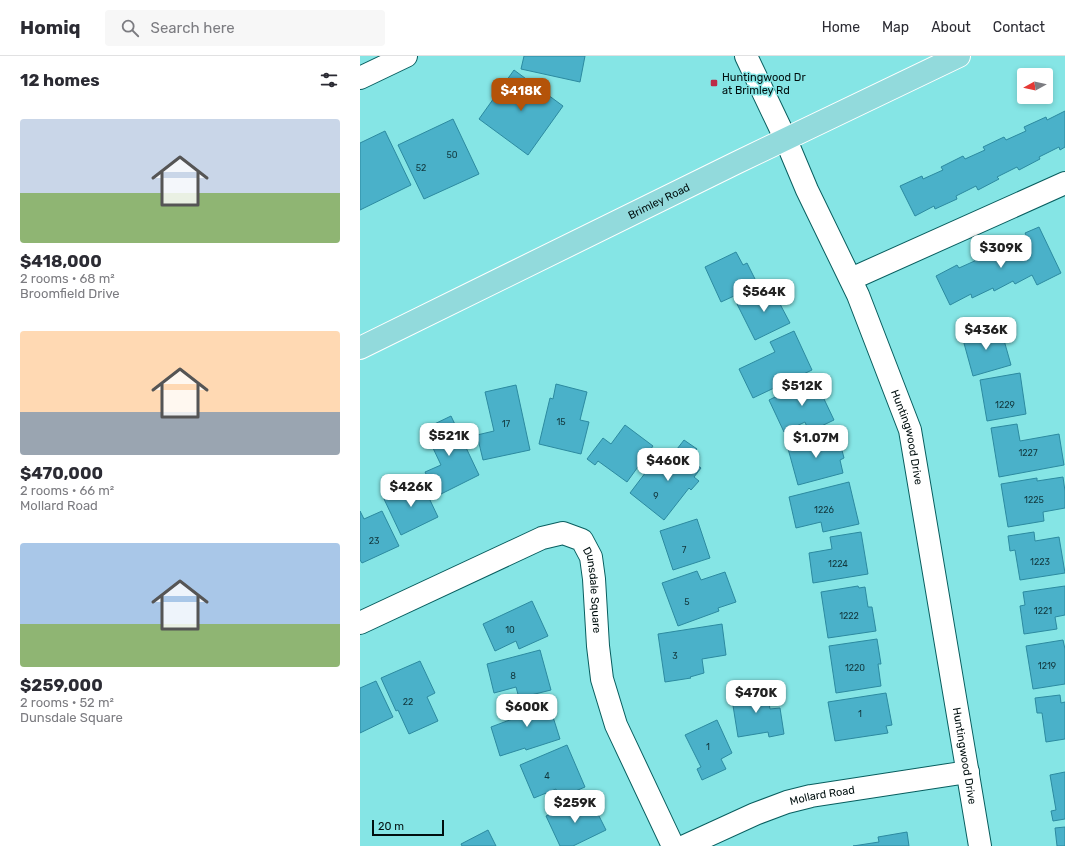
<!DOCTYPE html>
<meta charset="utf-8">
<style>
body{margin:0;font-family:Rubik,sans-serif;background:#f7f7f7;color:#2b2b33;height:100vh;display:flex;flex-direction:column;font-size:15px;white-space:nowrap}
*{box-sizing:border-box;margin:0}
p{font-size:13px;color:#7c7c81}
.icon{flex:none;width:22px;height:22px;fill:none;stroke:currentColor;stroke-width:2;stroke-linecap:round;stroke-linejoin:round}
.map{position:relative;flex:1;overflow:hidden}
.drawer{display:flex;flex-direction:column;background:#fff;width:360px}
.drawer>*{flex:none}
.needle{width:26px;rotate:262deg}
.buttons{position:absolute;left:657px;top:12px;display:grid;gap:8px}
.buttons a{display:grid;place-items:center;width:36px;height:36px;border-radius:4px;background:#fff;box-shadow:0 2px 6px #0003;font-size:20px}
.scale{position:absolute;left:12px;bottom:10px;width:72px;box-sizing:border-box;padding-left:4px;border:2px solid #000f0f;border-top:0;font-size:11px;line-height:14px;white-space:nowrap;color:#000f0f;-webkit-text-stroke:3px #85e5e5;paint-order:stroke}
.price{position:absolute;translate:-50% -34px;padding:0 9px;border-radius:8px;background:#fff;color:#222;font-size:13px;line-height:26px;filter:drop-shadow(0 1px 2px #0008)}
.price::after{content:'';position:absolute;left:50%;top:24px;width:12px;height:9px;margin-left:-6px;background:inherit;clip-path:polygon(0 0,100% 0,50% 100%)}
.price.current{background:#b45309;color:#fff}
ul{padding:0;list-style:none}
li{display:grid;align-content:center;gap:8px;height:212px;padding:0 20px}
li span{display:grid;place-items:center;height:124px;border-radius:4px;color:#555}
li>.icon{margin-inline-start:auto}
span .icon{width:72px;height:72px;fill:#fffc;stroke-width:1}
li b{font-size:17px}
h2{display:flex;justify-content:space-between;align-items:center;height:48px;padding:0 20px;font-size:17px}
header{display:flex;align-items:center;gap:24px;box-sizing:border-box;height:56px;padding:0 20px;background:#fff;border-bottom:1px solid #e1e1e2}
header strong{font-size:19px}
nav{display:flex;gap:22px;margin-inline-start:auto;font-size:14px}
.search{width:280px;height:36px;background:#f7f7f7;display:flex;align-items:center;gap:10px;box-sizing:border-box;padding:0 14px;border-radius:4px;color:#7c7c81;font-size:15px}
main{display:flex;flex:1;min-height:0}
.map>svg:first-child{display:block}
</style>
<header>
<strong>Homiq</strong>
<div class="search"><svg class="icon" aria-label="search" viewBox="0 0 24 24"><circle cx="10" cy="10" r="6"/><path d="M15 15l6 6"/></svg>Search here</div>
<nav><a>Home</a><a>Map</a><a>About</a><a>Contact</a></nav>
</header>
<main>
<section class="drawer">
<h2>12 homes<svg class="icon" aria-label="filters" viewBox="0 0 24 24"><path d="M4 7h16M4 17h16"/><circle cx="9" cy="7" r="2"/><circle cx="15" cy="17" r="2"/></svg></h2>
<ul>
<li><span style="background:linear-gradient(#c9d6e8 60%,#8fb573 0)"><svg class="icon" aria-label="home" viewBox="0 0 24 24"><path d="M3 11l9-7 9 7M6 9v11h12V9"/></svg></span><div><b>$418,000</b><p>2 rooms · 68 m²</p><p>Broomfield Drive</p></div></li>
<li><span style="background:linear-gradient(#ffd9b3 65%,#9aa5b1 0)"><svg class="icon" aria-label="home" viewBox="0 0 24 24"><path d="M3 11l9-7 9 7M6 9v11h12V9"/></svg></span><div><b>$470,000</b><p>2 rooms · 66 m²</p><p>Mollard Road</p></div></li>
<li><span style="background:linear-gradient(#a9c7e8 65%,#8fb573 0)"><svg class="icon" aria-label="home" viewBox="0 0 24 24"><path d="M3 11l9-7 9 7M6 9v11h12V9"/></svg></span><div><b>$259,000</b><p>2 rooms · 52 m²</p><p>Dunsdale Square</p></div></li>
</ul>
</section>
<div class="map">
<svg width="705" height="790" viewBox="0 0 705 790">
<rect width="100%" height="100%" fill="#85e5e5"/>
<g fill="#4ab1c9" stroke="#2c8aa0">
<polygon points="164,0 225,0 220,26 161,13"/>
<polygon points="154,14 203,50 168,99 119,63"/>
<polygon points="705,55 705,91 700,94 699,91 679,101 680,103 659,114 657,111 637,121 639,123 618,134 616,130 596,140 597,143 575,153 574,150 555,160 540,130 562,120 563,123 583,114 581,111 603,100 605,103 625,94 623,91 644,81 646,84 666,75 664,71 686,61 687,64"/>
<polygon points="93,63 119,118 64,143 38,89"/>
<polygon points="25,75 51,129 0,154 0,87"/>
<polygon points="679,171 701,217 677,229 672,219 655,228 653,225 634,235 633,232 612,242 611,238 590,249 576,220 597,209 599,212 619,203 618,201 638,191 640,194 659,185 660,187 668,183 665,177"/>
<polygon points="376,196 383,209 387,207 398,229 361,246 345,211"/>
<polygon points="413,230 421,247 420,248 430,267 395,284 377,248"/>
<polygon points="640,270 651,309 613,320 602,280"/>
<polygon points="434,275 452,314 393,342 379,313 415,296 410,286"/>
<polygon points="660,317 666,358 627,365 620,324"/>
<polygon points="454,322 474,364 449,376 445,366 424,376 409,344"/>
<polygon points="196,328 227,336 220,364 229,366 221,398 179,388 190,342 193,343"/>
<polygon points="156,329 170,394 123,404 117,379 134,375 125,336"/>
<polygon points="91,360 119,419 77,440 65,416 81,409 64,373"/>
<polygon points="657,368 660,385 699,378 704,409 639,421 631,372"/>
<polygon points="265,369 293,390 267,426 238,405 235,409 227,403 243,382 251,388"/>
<polygon points="478,379 484,402 480,404 483,417 438,429 427,389 455,382 456,385"/>
<polygon points="324,384 337,393 329,403 341,412 334,421 339,425 331,434 329,432 304,464 270,437 292,408 300,415"/>
<polygon points="703,421 705,435 705,452 683,456 684,465 648,471 641,428 677,422 677,425"/>
<polygon points="61,425 78,461 41,479 24,443"/>
<polygon points="489,426 499,468 463,476 461,466 436,472 429,441"/>
<polygon points="0,455 4,463 22,455 39,490 2,507 0,504"/>
<polygon points="337,463 350,502 313,514 300,475"/>
<polygon points="501,476 508,518 453,527 449,497 472,493 470,481"/>
<polygon points="674,476 675,485 699,481 705,517 660,524 655,494 650,495 648,480"/>
<polygon points="337,515 341,524 365,516 376,546 358,552 359,555 318,570 302,527"/>
<polygon points="498,530 499,532 505,531 508,551 512,551 516,575 468,582 461,536"/>
<polygon points="705,530 705,559 695,561 697,573 664,578 660,550 665,549 663,536"/>
<polygon points="172,545 188,580 159,593 156,585 135,595 123,568"/>
<polygon points="362,568 366,599 342,603 344,617 330,621 331,622 305,626 298,578"/>
<polygon points="517,583 521,608 518,608 521,630 476,637 469,590"/>
<polygon points="703,584 705,593 705,628 673,633 666,590"/>
<polygon points="180,594 191,634 159,642 156,631 134,637 127,608"/>
<polygon points="60,605 75,637 67,641 78,665 49,678 38,654 36,655 21,622"/>
<polygon points="16,625 33,661 0,677 0,632"/>
<polygon points="406,631 410,653 420,652 424,678 409,681 408,676 378,681 371,637"/>
<polygon points="526,637 532,669 526,670 528,677 475,685 468,646"/>
<polygon points="700,639 701,647 705,646 705,683 686,686 682,657 677,657 675,642"/>
<polygon points="187,642 200,683 166,694 165,692 140,700 131,671 155,662 152,653"/>
<polygon points="357,664 372,697 361,703 366,713 342,724 337,713 341,711 325,679"/>
<polygon points="207,689 225,731 199,742 196,733 174,742 160,709"/>
<polygon points="705,716 705,763 693,765 691,755 696,754 690,719"/>
<polygon points="220,744 225,756 235,752 246,774 213,790 200,790 186,760"/>
<polygon points="705,771 705,790 697,790 695,772"/>
<polygon points="128,774 136,790 102,790 101,788"/>
<polygon points="547,776 549,790 493,790 519,786 518,781"/>
</g>
<g fill="none" stroke-linecap="round" stroke-linejoin="round">
<defs>
<g id="minor">
<path id="s1" d="M386,0L426,84L447,134L498,239L550,374L620,790"/>
<polyline points="0,22 46,0"/>
<polyline points="491,223 705,127"/>
<path id="s2" d="M0,567L182,482L203,477L222,484L231,501L234,523L238,590L242,623L256,669L313,790"/>
<path id="s3" d="M325,790L395,758L427,746L451,740L608,716"/>
</g>
<g id="major">
<path id="s4" d="M0,292L376,107L599,0"/>
</g>
</defs>
<use href="#minor" stroke="#085e5f" stroke-width="24"/>
<use href="#major" stroke="#fff" stroke-width="24"/>
<use href="#minor" stroke="#fff" stroke-width="22"/>
<use href="#major" stroke="#92dadc" stroke-width="22"/>
</g>
<rect fill="#bc2b46" stroke="#85e5e5" stroke-width="1.5" x="350" y="23" width="8" height="8" rx="2"/>
<g text-anchor="middle" dominant-baseline="central" stroke-width="3" stroke-linejoin="round" paint-order="stroke">
<g font-size="9" fill="#12383e">
<text x="92" y="99">50</text>
<text x="61" y="112">52</text>
<text x="645" y="349">1229</text>
<text x="201" y="366">15</text>
<text x="146" y="368">17</text>
<text x="668" y="397">1227</text>
<text x="296" y="440">9</text>
<text x="674" y="444">1225</text>
<text x="464" y="454">1226</text>
<text x="14" y="485">23</text>
<text x="324" y="494">7</text>
<text x="680" y="506">1223</text>
<text x="478" y="508">1224</text>
<text x="327" y="546">5</text>
<text x="683" y="555">1221</text>
<text x="489" y="560">1222</text>
<text x="150" y="574">10</text>
<text x="315" y="600">3</text>
<text x="687" y="610">1219</text>
<text x="495" y="612">1220</text>
<text x="153" y="620">8</text>
<text x="48" y="646">22</text>
<text x="500" y="658">1</text>
<text x="348" y="691">1</text>
<text x="187" y="720">4</text>
</g>
<g font-size="11" fill="#000f0f" stroke="#85e5e5" text-anchor="start">
<text x="362" y="21">Huntingwood Dr<tspan x="362" dy="13">at Brimley Rd</tspan></text>
</g>
<g font-size="11" fill="#000f0f" stroke="#85e5e5">
<text stroke="none"><textPath href="#s4" startOffset="333">Brimley Road</textPath></text>
<text stroke="none"><textPath href="#s1" startOffset="415">Huntingwood Drive</textPath></text>
<text stroke="none"><textPath href="#s2" startOffset="295">Dunsdale Square</textPath></text>
<text stroke="none"><textPath href="#s1" startOffset="739">Huntingwood Drive</textPath></text>
<text stroke="none"><textPath href="#s3" startOffset="147">Mollard Road</textPath></text>
</g>
</g>
</svg>
<div class="buttons">
<a><svg class="needle" viewBox="-14 -14 28 28"><path d="M0-13l5 13h-10z" fill="#e53935"/><path d="M0 13l5-13h-10z" fill="#7c7c81"/></svg></a>
</div>
<div class="scale">20 m</div>
<b class="price current" style="left:161px;top:56px">$418K</b>
<b class="price" style="left:641px;top:213px">$309K</b>
<b class="price" style="left:404px;top:257px">$564K</b>
<b class="price" style="left:626px;top:295px">$436K</b>
<b class="price" style="left:442px;top:351px">$512K</b>
<b class="price" style="left:89px;top:401px">$521K</b>
<b class="price" style="left:456px;top:403px">$1.07M</b>
<b class="price" style="left:308px;top:426px">$460K</b>
<b class="price" style="left:51px;top:452px">$426K</b>
<b class="price" style="left:396px;top:658px">$470K</b>
<b class="price" style="left:167px;top:672px">$600K</b>
<b class="price" style="left:215px;top:768px">$259K</b>
</div>
</main>
